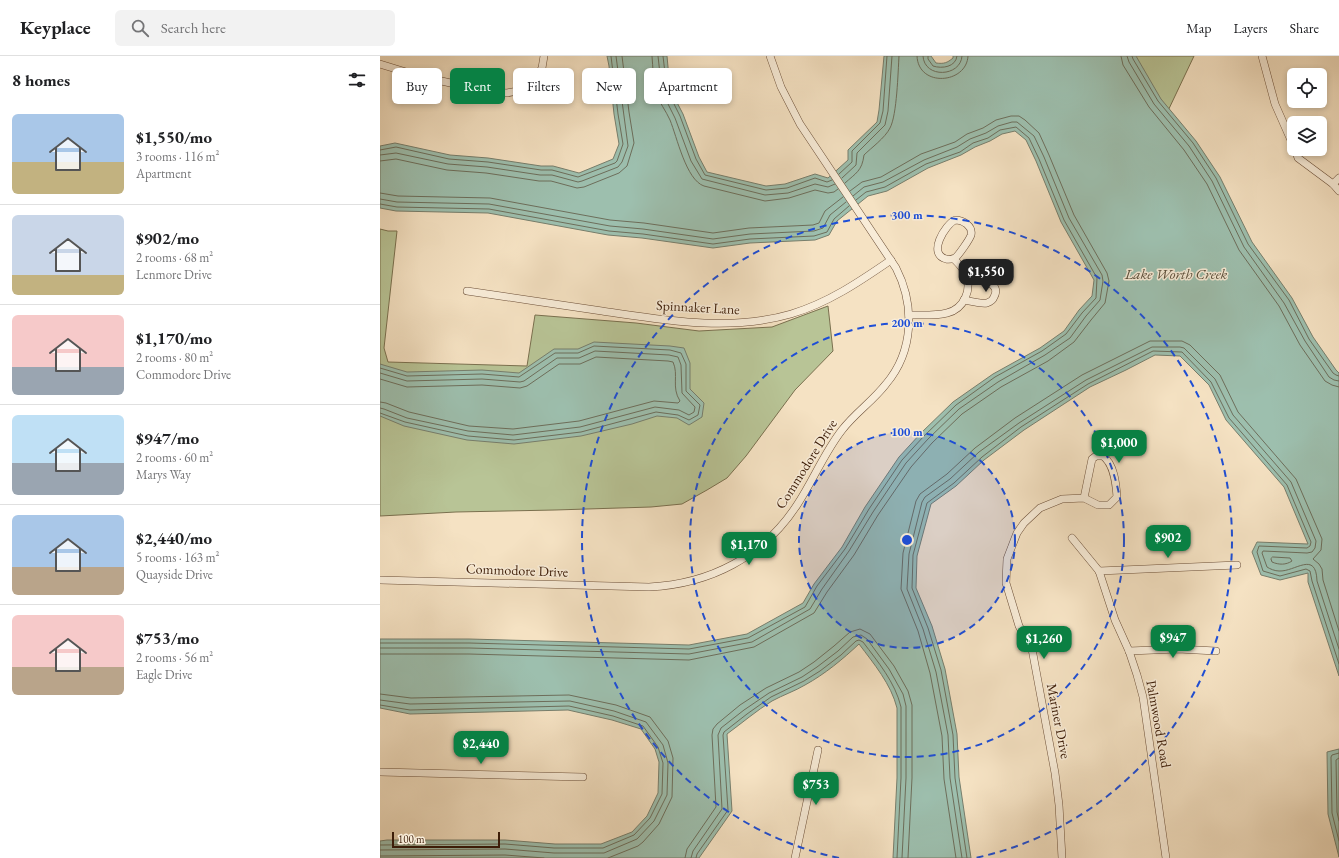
<!DOCTYPE html>
<meta charset="utf-8">
<style>
body{margin:0;font-family:"EB Garamond",serif;background:#f2f2f2;color:#202124;height:100vh;display:flex;flex-direction:column;font-size:15px;white-space:nowrap}
*{box-sizing:border-box;margin:0}
p{font-size:13px;color:#757577}
.icon{flex:none;width:22px;height:22px;fill:none;stroke:currentColor;stroke-width:2;stroke-linecap:round;stroke-linejoin:round}
.map{position:relative;flex:1;overflow:hidden}
.details{display:flex;flex-direction:column;background:#fff;width:380px}
.details>*{flex:none}
.guide{position:absolute;left:12px;top:12px;width:380px;height:36px;display:flex;gap:8px}
.fabs{position:absolute;left:907px;top:12px;display:grid;gap:8px}
.fabs a{display:grid;place-items:center;width:40px;height:40px;border-radius:6px;background:#fff;box-shadow:0 2px 6px #0003;font-size:20px}
.scale{position:absolute;left:12px;bottom:10px;width:108px;box-sizing:border-box;padding-left:4px;border:2px solid #3d1d08;border-top:0;font-size:11px;line-height:14px;white-space:nowrap;color:#3d1d08;-webkit-text-stroke:3px #f8ecd8;paint-order:stroke}
.price{position:absolute;translate:-50% -34px;padding:0 9px;border-radius:8px;background:#0b8043;color:#fff;font-size:13px;line-height:26px;filter:drop-shadow(0 1px 2px #0008)}
.price::after{content:'';position:absolute;left:50%;top:24px;width:12px;height:9px;margin-left:-6px;background:inherit;clip-path:polygon(0 0,100% 0,50% 100%)}
.price.active{background:#222;color:#fff}
ul{padding:0;list-style:none}
li{display:flex;align-items:center;gap:12px;height:100px;padding:0 12px}
li+li{border-top:1px solid #e0e0e0}
li span{display:grid;place-items:center;flex:none;width:112px;height:80px;border-radius:6px;color:#555}
li>.icon{margin-inline-start:auto}
span .icon{width:48px;height:48px;fill:#fffc;stroke-width:1}
li b{font-size:17px}
h2{display:flex;justify-content:space-between;align-items:center;height:48px;padding:0 12px;font-size:17px}
.pill{padding:0 14px;border-radius:6px;background:#fff;box-shadow:0 2px 6px #0003;font-size:14px;line-height:36px}
.pill.active{background:#0b8043;color:#fff}
header{display:flex;align-items:center;gap:24px;box-sizing:border-box;height:56px;padding:0 20px;background:#fff;border-bottom:1px solid #e0e0e0}
header strong{font-size:19px}
nav{display:flex;gap:22px;margin-inline-start:auto;font-size:14px}
.search{width:280px;height:36px;background:#f2f2f2;display:flex;align-items:center;gap:10px;box-sizing:border-box;padding:0 14px;border-radius:6px;color:#757577;font-size:15px}
main{display:flex;flex:1;min-height:0}
.map>svg:first-child{display:block}
</style>
<header>
<strong>Keyplace</strong>
<div class="search"><svg class="icon" aria-label="search" viewBox="0 0 24 24"><circle cx="10" cy="10" r="6"/><path d="M15 15l6 6"/></svg>Search here</div>
<nav><a>Map</a><a>Layers</a><a>Share</a></nav>
</header>
<main>
<section class="details">
<h2>8 homes<svg class="icon" aria-label="filters" viewBox="0 0 24 24"><path d="M4 7h16M4 17h16"/><circle cx="9" cy="7" r="2"/><circle cx="15" cy="17" r="2"/></svg></h2>
<ul>
<li><span style="background:linear-gradient(#a9c7e8 60%,#c2b280 0)"><svg class="icon" aria-label="home" viewBox="0 0 24 24"><path d="M3 11l9-7 9 7M6 9v11h12V9"/></svg></span><div><b>$1,550/mo</b><p>3 rooms · 116 m²</p><p>Apartment</p></div></li>
<li><span style="background:linear-gradient(#c9d6e8 75%,#c2b280 0)"><svg class="icon" aria-label="home" viewBox="0 0 24 24"><path d="M3 11l9-7 9 7M6 9v11h12V9"/></svg></span><div><b>$902/mo</b><p>2 rooms · 68 m²</p><p>Lenmore Drive</p></div></li>
<li><span style="background:linear-gradient(#f6c9c9 65%,#9aa5b1 0)"><svg class="icon" aria-label="home" viewBox="0 0 24 24"><path d="M3 11l9-7 9 7M6 9v11h12V9"/></svg></span><div><b>$1,170/mo</b><p>2 rooms · 80 m²</p><p>Commodore Drive</p></div></li>
<li><span style="background:linear-gradient(#bfe0f5 60%,#9aa5b1 0)"><svg class="icon" aria-label="home" viewBox="0 0 24 24"><path d="M3 11l9-7 9 7M6 9v11h12V9"/></svg></span><div><b>$947/mo</b><p>2 rooms · 60 m²</p><p>Marys Way</p></div></li>
<li><span style="background:linear-gradient(#a9c7e8 65%,#b9a48a 0)"><svg class="icon" aria-label="home" viewBox="0 0 24 24"><path d="M3 11l9-7 9 7M6 9v11h12V9"/></svg></span><div><b>$2,440/mo</b><p>5 rooms · 163 m²</p><p>Quayside Drive</p></div></li>
<li><span style="background:linear-gradient(#f6c9c9 65%,#b9a48a 0)"><svg class="icon" aria-label="home" viewBox="0 0 24 24"><path d="M3 11l9-7 9 7M6 9v11h12V9"/></svg></span><div><b>$753/mo</b><p>2 rooms · 56 m²</p><p>Eagle Drive</p></div></li>
</ul>
</section>
<div class="map">
<svg width="959" height="802" viewBox="0 0 959 802">
<rect width="100%" height="100%" fill="#f5e2c3"/>
<filter id="stains"><feTurbulence type="fractalNoise" baseFrequency=".005" numOctaves="4"/><feColorMatrix values="0 0 0 0 .2 0 0 0 0 .09 0 0 0 0 .02 0 0 0 .5 -.17"/></filter>
<radialGradient id="worn" r=".72"><stop offset=".6" stop-color="#630" stop-opacity="0"/><stop offset="1" stop-color="#630" stop-opacity=".3"/></radialGradient>
<g fill="#b8c496" stroke="#7a704f">
<polygon points="753,0 814,0 786,59"/>
<polygon points="0,173 8,175 17,175 4,292 8,306 147,310 155,259 256,267 319,275 392,271 448,250 453,295 415,334 366,400 347,422 327,434 302,448 271,451 175,454 76,456 0,460"/>
</g>
<g fill="#9dbfae" stroke="#777e6c">
<path d="M227,0H287L290,33L303,58L319,101L327,116L386,130L405,128L435,118L448,122L468,104V94L497,66L499,54L504,0H551L556,7C564,8 567,7 573,2V0H756L781,43L816,85L840,121L872,186L912,242L933,281L956,314L959,317V620L928,526V517L900,524L881,519L872,496L877,486L928,488L904,431L846,364L829,329L800,300L775,299L746,314L710,331L644,374L604,404L576,430L551,448L537,500L536,532L552,570L565,613L577,678L579,721L591,802H513L517,722V652C511,628 494,608 479,588C463,603 445,618 425,629C415,635 403,639 392,645C376,655 362,667 347,678L352,755L319,802H0V785L7,784H125L175,788H221L252,776L267,760L278,737L279,706L275,693L261,673L232,664L188,654L30,658L0,652V583H89L309,589L367,578L423,547L434,528L462,491L485,451L519,401L541,377L573,346L613,318L660,292L684,275L699,254L712,240L714,224L681,166L656,105L646,84L635,75L622,78L610,85L595,91L581,99L548,112L507,135L488,140L457,165L449,179L435,184L370,187L333,192L262,182L228,179L108,157L16,155L0,152V90L15,87L70,99L108,102L161,110H173L199,117L233,103L239,88L234,58L229,10Z"/>
<polygon points="214,286 290,290 304,292 310,307 310,333 324,347 322,361 309,369 297,362 277,360 252,368 201,380 134,388 87,384 24,370 0,360 0,308 27,316 102,314 139,317 174,293 198,293"/>
<polygon points="959,693 959,801 948,758 947,696"/>
</g>
<g fill="none" stroke-linecap="round" stroke-linejoin="round">
<g stroke="#6d6e5b" stroke-width="1">
<path d="M272,0C273,11 273,26 276,37C279,46 286,55 290,64C297,81 306,124 324,130L385,145L409,142L435,134L448,137L454,136L458,133"/>
<polyline points="278,0 282,36 295,62 311,105 322,123 385,139 408,137 435,128 448,131 455,128"/>
<polyline points="283,0 287,34 300,60 316,103 325,119 386,134 407,132 435,122 447,126 452,124"/>
<path d="M537,0C538,32 587,28 588,0"/>
<path d="M543,0C544,23 581,21 582,0"/>
<path d="M548,0V3L553,10C562,13 576,11 577,0"/>
<polyline points="741,0 743,9 769,51 804,94 827,128 859,194 899,250 920,289 945,325 952,329 959,331"/>
<polyline points="747,0 749,6 774,48 809,90 832,125 864,191 904,247 925,285 949,321 954,324 959,325"/>
<polyline points="752,0 753,3 778,45 813,87 836,122 868,188 909,244 929,283 953,317 956,319 959,320"/>
<polyline points="0,94 16,91 69,103 108,106 161,114 172,114 198,121 235,107 237,105 243,88 238,58 231,0"/>
<polyline points="0,99 16,97 68,108 107,111 160,119 172,119 198,126 202,125 238,111 242,106 248,90 236,0"/>
<polyline points="0,105 16,103 67,114 106,117 159,125 171,125 197,132 204,131 239,117 247,110 254,87 249,56 242,0"/>
<polyline points="459,118 472,106 472,95 500,67 503,55 507,0"/>
<polyline points="462,122 476,109 477,97 505,69 508,55 512,0"/>
<path d="M465,127C476,117 482,115 484,99C491,92 505,82 510,72C517,59 518,16 519,0"/>
<polyline points="0,137 18,140 110,142 230,164 264,167 333,177 369,172 433,169 439,167 445,155 463,141"/>
<polyline points="0,143 17,146 109,148 230,170 263,173 333,183 370,178 434,175 443,172 450,159 466,146"/>
<polyline points="0,148 17,151 109,153 229,175 263,178 333,188 370,183 434,180 447,176 454,163 469,150"/>
<polyline points="0,312 27,320 102,318 139,321 175,297 198,297 214,290 290,294 301,297 306,308 306,335 320,349 318,359 309,364 298,359 276,356 201,376 134,384 88,380 25,366 0,357"/>
<polyline points="0,317 27,325 102,323 140,326 144,325 177,302 199,302 215,295 289,299 298,301 301,309 302,337 315,351 314,356 309,359 299,354 275,351 200,371 133,379 88,375 27,362 4,353 0,352"/>
<path d="M0,323L27,331L102,329L140,332L147,330L179,308H200L216,301L288,305L293,306C299,319 291,331 300,345L298,347L274,345L199,365L133,373L89,370L29,356L6,347L0,346"/>
<path d="M893,501L910,502L912,505C906,509 899,509 892,506L891,503Z"/>
<polyline points="0,587 89,587 309,593 368,582 425,551 437,530 465,493 489,453 522,404 544,380 576,349 615,321 662,295 686,278 702,257 716,242 717,222 684,164 659,103 649,82 636,71 620,74 608,82 593,87 580,96 546,108 505,131 486,136 476,144"/>
<polyline points="0,592 89,592 309,598 372,586 430,553 442,533 469,495 493,456 526,407 548,383 579,353 618,326 665,299 690,282 706,260 720,244 723,225 722,219 689,162 664,101 654,80 637,66 632,66 618,70 606,77 590,83 577,91 544,104 503,126 484,131 473,140"/>
<polyline points="0,598 89,598 309,604 374,591 434,557 447,536 474,499 498,459 531,411 552,387 582,358 621,331 668,305 694,286 711,264 725,247 729,225 727,217 694,159 669,99 659,77 645,64 639,60 631,60 616,64 603,72 587,78 575,86 541,98 501,121 482,126 470,135"/>
<polyline points="0,638 31,642 189,639 236,649 270,661 288,685 293,702 292,741 279,768 263,786 258,790 228,802"/>
<polyline points="0,644 30,648 190,645 234,655 266,666 283,689 288,707 287,739 274,765 257,783 224,797 174,797 125,793 0,794"/>
<polyline points="0,649 30,654 189,650 233,660 263,670 278,691 283,707 282,738 270,762 254,779 223,792 174,792 125,788 0,789"/>
<polyline points="959,697 952,699 951,701 952,757 959,785"/>
<polyline points="959,702 956,704 957,756 959,765"/>
<polyline points="0,800 125,799 164,802"/>
<polyline points="305,802 307,793 336,751 332,679 333,673 337,668 360,649 386,632 419,616 434,606 454,590 470,576 480,573 490,578 514,610 528,635 532,649 532,722 528,802"/>
<polyline points="311,802 313,795 342,753 338,679 341,672 364,654 389,637 422,621 437,611 458,595 473,581 481,579 487,583 509,613 523,638 526,650 526,722 522,802"/>
<path d="M316,802L317,798L348,754L343,679L344,676L367,658L391,641L424,625L440,615L461,599L476,585L479,584L483,586C498,606 515,626 521,651V722L517,802"/>
<polyline points="576,802 564,723 562,680 550,617 538,575 521,533 523,497 536,445 540,438 567,418 595,392 635,362 702,319 770,285 802,285 810,289 840,319 858,356 916,423 942,483 941,494 933,503 939,508 942,513 943,524 959,575"/>
<path d="M582,802L570,722L568,679L556,616L543,573L527,533L529,498L542,446L545,441L570,423L599,396L639,367L706,324L772,291H800L804,292L835,323L853,359L911,426L936,485L935,492L932,496L927,497L883,495L882,497L887,511C890,513 895,515 899,515C915,516 936,494 937,525L959,593"/>
<polyline points="587,802 575,722 573,679 561,614 548,572 532,532 533,499 547,447 574,427 602,401 641,371 708,328 773,295 802,296 831,326 849,362 907,429 931,486 930,490 927,492 879,490 877,496 883,515 900,520 926,513 930,515 932,525 959,608"/>
</g>
<defs>
<g id="street">
<polyline points="882,0 895,48 914,91"/>
<polyline points="0,8 39,20 111,36 127,37 142,34 154,25 162,12 164,0"/>
<polyline points="915,93 918,102 953,128 959,135"/>
<polyline points="953,128 959,122"/>
<path d="M575,164C583,164 593,170 591,179C590,183 578,200 575,202C572,203 569,204 566,203C547,198 565,169 575,164Z"/>
<path d="M87,235C132,242 177,248 222,255C284,264 349,276 411,258C448,247 479,226 511,204"/>
<path d="M584,244C591,245 600,248 607,247C610,246 613,244 614,241C623,225 596,224 587,223"/>
<path d="M529,259C541,259 555,260 567,257C584,253 593,233 585,217C583,212 578,207 574,203"/>
<polyline points="692,482 719,515 735,564 749,595 757,619 763,641 786,802"/>
<polyline points="719,515 857,509"/>
<path d="M0,524L269,531C330,528 383,501 417,449C433,425 444,397 462,374C475,357 493,345 506,328C534,295 535,249 516,212L420,68L401,31L390,0"/>
<polyline points="749,595 798,593 836,595"/>
<polyline points="0,716 203,721"/>
<polyline points="415,802 438,694"/>
<path d="M682,802L679,749L675,717L652,593L639,570L626,527L627,503L637,477L644,467L660,452L682,443L704,442L718,449H729L737,441C736,427 734,408 723,400H716L712,403L704,442"/>
</g>
</defs>
<use href="#street" stroke="#6b4e37" stroke-width="8"/>
<use href="#street" stroke="#f8ecd8" stroke-width="7"/>
</g>
<circle cx="527" cy="484" r="108" fill="#1d4ed8" fill-opacity=".12"/>
<g fill="none" stroke="#1d4ed8" stroke-width="2" stroke-dasharray="7 5">
<circle cx="527" cy="484" r="108"/>
<circle cx="527" cy="484" r="217"/>
<path d="M459 802A325 325 0 1 1 595 802"/>
</g>
<g text-anchor="middle" dominant-baseline="central" stroke-width="3" stroke-linejoin="round" paint-order="stroke">
<g font-size="14" fill="#3d1d08" stroke="#f8ecd8">
<text transform="translate(318 251) rotate(3)">Spinnaker Lane</text>
<text transform="translate(426 408) rotate(-58)">Commodore Drive</text>
<text transform="translate(137 514) rotate(2)">Commodore Drive</text>
<text transform="translate(679 665) rotate(79)">Mariner Drive</text>
<text transform="translate(779 668) rotate(80)">Palmwood Road</text>
</g>
<g font-size="15" font-style="italic" fill="#5a4e3a" stroke="#f8ecd8">
<text x="796" y="217">Lake Worth Creek</text>
</g>
</g>
<circle cx="527" cy="484" r="6" fill="#1d4ed8" stroke="#f8ecd8" stroke-width="2"/>
<g font-size="12" text-anchor="middle" font-weight="bold" fill="#1d4ed8" stroke="#f8ecd8" stroke-width="3" stroke-linejoin="round" paint-order="stroke">
<text x="527" y="163">300 m</text>
<text x="527" y="271">200 m</text>
<text x="527" y="380">100 m</text>
</g>
<rect width="100%" height="100%" filter="url(#stains)"/>
<rect width="100%" height="100%" fill="url(#worn)"/>
</svg>
<div class="fabs">
<a><svg class="icon" aria-label="locate" viewBox="0 0 24 24"><circle cx="12" cy="12" r="6"/><path d="M12 2v4M12 18v4M2 12h4M18 12h4"/></svg></a>
<a><svg class="icon" aria-label="layers" viewBox="0 0 24 24"><path d="M12 4l9 5-9 5-9-5zM3 14l9 5 9-5"/></svg></a>
</div>
<div class="scale">100 m</div>
<b class="price active" style="left:606px;top:237px">$1,550</b>
<b class="price" style="left:739px;top:408px">$1,000</b>
<b class="price" style="left:788px;top:503px">$902</b>
<b class="price" style="left:369px;top:510px">$1,170</b>
<b class="price" style="left:793px;top:603px">$947</b>
<b class="price" style="left:664px;top:604px">$1,260</b>
<b class="price" style="left:101px;top:709px">$2,440</b>
<b class="price" style="left:436px;top:750px">$753</b>
<div class="guide">
<a class="pill">Buy</a>
<a class="pill active">Rent</a>
<a class="pill">Filters</a>
<a class="pill">New</a>
<a class="pill">Apartment</a>
</div>
</div>
</main>
